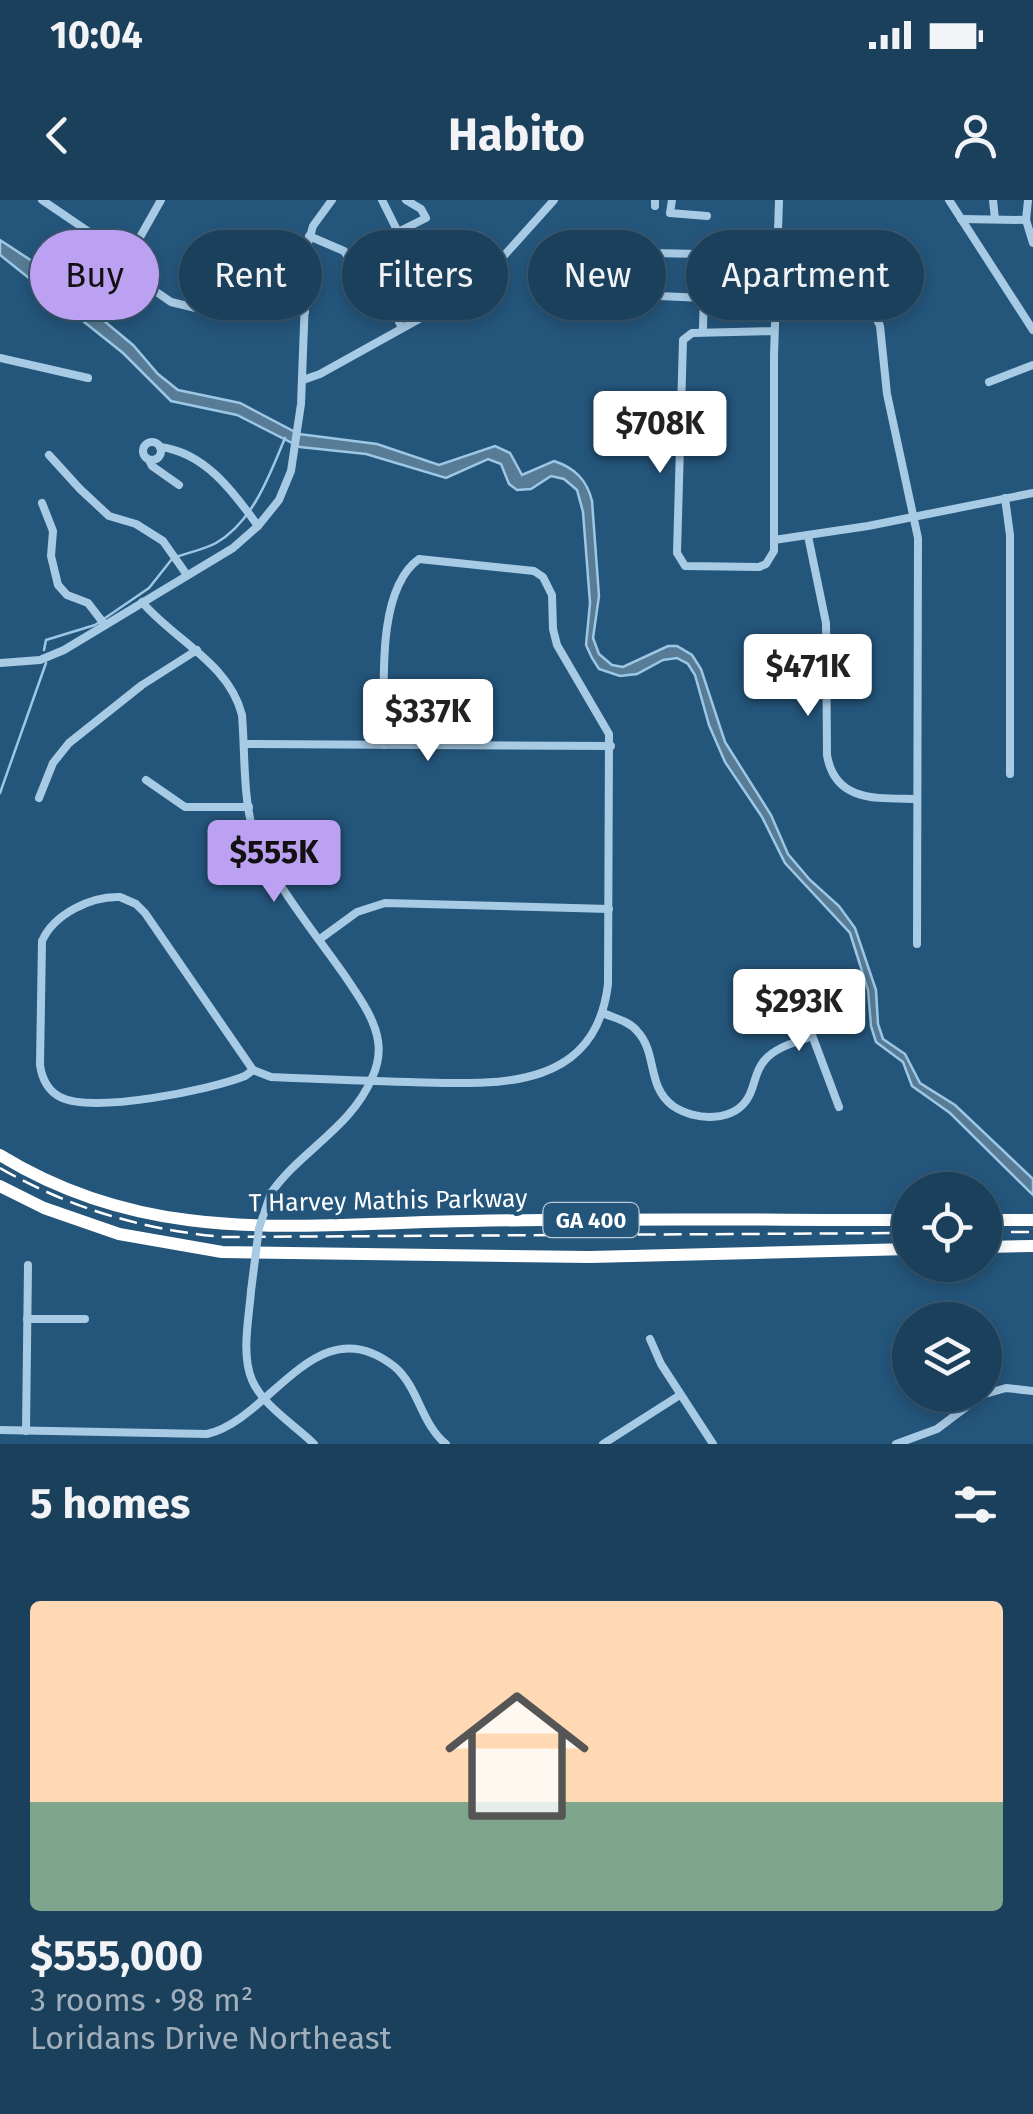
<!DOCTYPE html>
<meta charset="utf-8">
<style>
body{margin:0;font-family:"Fira Sans",sans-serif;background:#284b65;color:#f1f3f6;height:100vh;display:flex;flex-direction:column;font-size:38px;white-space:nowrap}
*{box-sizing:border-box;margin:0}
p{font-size:32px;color:#a0afbb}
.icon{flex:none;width:55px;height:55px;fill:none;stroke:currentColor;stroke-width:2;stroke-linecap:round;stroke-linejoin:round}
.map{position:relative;height:1244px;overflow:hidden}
.details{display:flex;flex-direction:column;background:#1b405c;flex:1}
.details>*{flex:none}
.banner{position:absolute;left:30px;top:30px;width:975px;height:90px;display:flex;gap:20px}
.buttons{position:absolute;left:892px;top:972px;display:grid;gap:20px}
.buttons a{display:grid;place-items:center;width:110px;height:110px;border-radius:50%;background:#1b405c;box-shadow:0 5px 15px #0003,0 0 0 2px #395972;font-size:50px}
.price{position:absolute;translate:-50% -85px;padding:0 22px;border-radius:10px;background:#fff;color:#222;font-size:32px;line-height:65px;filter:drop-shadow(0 2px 5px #0008)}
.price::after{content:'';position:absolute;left:50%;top:60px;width:30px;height:22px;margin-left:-15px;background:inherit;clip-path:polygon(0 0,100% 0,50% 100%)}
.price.current{background:#bca0f2;color:#111}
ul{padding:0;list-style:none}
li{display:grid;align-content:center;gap:20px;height:530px;padding:0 30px}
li+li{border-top:2px solid #395972}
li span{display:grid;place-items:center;height:310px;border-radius:10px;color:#555}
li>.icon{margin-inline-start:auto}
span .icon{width:180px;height:180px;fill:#fffc;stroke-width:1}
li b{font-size:42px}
h2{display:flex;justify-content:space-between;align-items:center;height:120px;padding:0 30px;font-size:42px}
.pill{padding:0 35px;border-radius:45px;background:#1b405c;box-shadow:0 5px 15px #0003,0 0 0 2px #395972;font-size:35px;line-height:90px}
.pill.current{background:#bca0f2;color:#111}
.status{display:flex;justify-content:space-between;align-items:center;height:70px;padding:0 50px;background:#1b405c;direction:ltr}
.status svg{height:28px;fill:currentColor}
header{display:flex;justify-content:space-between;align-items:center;height:130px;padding:0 30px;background:#1b405c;font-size:45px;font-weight:700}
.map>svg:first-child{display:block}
</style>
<div class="status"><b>10:04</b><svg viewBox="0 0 49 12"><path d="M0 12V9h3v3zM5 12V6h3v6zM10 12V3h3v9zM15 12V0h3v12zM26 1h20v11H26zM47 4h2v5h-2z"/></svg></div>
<header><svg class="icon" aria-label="back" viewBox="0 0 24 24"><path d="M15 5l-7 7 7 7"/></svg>Habito<svg class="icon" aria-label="person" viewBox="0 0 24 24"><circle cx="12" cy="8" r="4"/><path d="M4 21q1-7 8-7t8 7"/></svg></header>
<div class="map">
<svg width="1033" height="1244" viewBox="0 0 1033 1244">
<rect width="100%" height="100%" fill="#24557b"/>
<path fill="#587c96" stroke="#9cc7e5" stroke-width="2.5" d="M0,40L32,61L133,145L158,174L178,190L240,203L299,234L377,244L439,265L495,246L510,253L522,275L554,261C575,268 587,280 592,301L599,396L593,438L599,454L612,465L623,467L668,446H677L692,455L701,469L725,542L771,615L788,654L810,680L839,706L855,728L876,790L878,824L883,839L905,854L920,883L955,905L1033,979V995L950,913L912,886L903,862L876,842L871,826L868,790L850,733L785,663L762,617L725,562L709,525L695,475L688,464L677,458L663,460L637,474L620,476L599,469L592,458L586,445L590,403L583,312L577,290L564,279L551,276L531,289L517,290L509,284L501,264L488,259L446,278L366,254L300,247L237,215L171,201L123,153L0,55Z"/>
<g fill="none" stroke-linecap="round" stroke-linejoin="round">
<g stroke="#9cc7e5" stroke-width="2.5">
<path d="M179,356C191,352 205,349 216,343C253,322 270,274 285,238"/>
<polyline points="44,450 46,440 95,425 149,388 172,359"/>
<polyline points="0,593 46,463"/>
</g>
<g stroke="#a8cbe5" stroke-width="8">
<polyline points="42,0 98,38 145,84 171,102 208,111 305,112"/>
<polyline points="382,0 398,32 426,18 421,9 406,0"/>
<polyline points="672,0 670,13 707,16"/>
<polyline points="949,0 1033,130"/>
<polyline points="993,0 995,19"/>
<polyline points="1028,0 1026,20 1033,43"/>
<polyline points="655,6 655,0"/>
<polyline points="961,19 1026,20"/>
<polyline points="309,36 344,51 362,79 381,85 401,126"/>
<polyline points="123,60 135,46 161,0"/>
<polyline points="777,94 852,94 871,106 880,126 887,194 918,338 917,744"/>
<path d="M703,98L638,95L636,60L653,53L700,54C706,79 703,107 703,132"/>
<polyline points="774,131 692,133 683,140 677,353 685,366 759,367 766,364 774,351 774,156 779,0"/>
<polyline points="0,158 88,178"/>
<polyline points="303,180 320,174 475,88 554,0"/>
<polyline points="989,182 1033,165"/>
<circle cx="152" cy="251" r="9"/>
<path d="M160,247C204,252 233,291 258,326"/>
<polyline points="49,255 80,289 109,316 136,324 163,341 187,375"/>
<polyline points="149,260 152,266 179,285"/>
<polyline points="1005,298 1010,335 1010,574"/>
<polyline points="42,303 53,331 51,356 58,385 67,395 88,403 105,425"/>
<path d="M808,336L826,423L827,555C835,603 878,598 917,599"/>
<polyline points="774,340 868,326 1033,293"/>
<path d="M142,402C174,440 229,463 242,515C245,550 243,598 253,630C267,676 319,738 347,779C359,797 375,819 378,841C380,853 377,867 372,878C351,928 300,951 271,993"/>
<polyline points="0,463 40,460 64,450 233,348 258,326 279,300 291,271 301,204 307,47 313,26 332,0"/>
<polyline points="245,544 611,546"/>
<polyline points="146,580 185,607 249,607"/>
<polyline points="39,598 53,563 69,543 142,485 197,450"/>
<path d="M120,697L136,704L145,713L253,870L245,876C210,890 93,914 60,897C47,890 42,879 40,865L42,741C54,714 91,696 120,697Z"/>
<polyline points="320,739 357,712 385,703 609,709"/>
<polyline points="794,787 839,907"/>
<path d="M603,813C614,818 629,821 637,831C658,853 646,886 673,906C695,921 735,923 749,896C755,885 755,871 764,861C775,847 797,842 812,836"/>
<path d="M253,870L271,877C317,879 363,881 409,882C492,884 595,894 608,784L609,534L557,445L553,429L552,395L543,377L534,371L419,359C374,391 385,495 384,545"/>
<path d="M251,1091C249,1118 241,1154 252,1180C263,1206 295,1225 314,1244"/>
<polyline points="27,1119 85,1119"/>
<polyline points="650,1139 661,1164 713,1244"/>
<polyline points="985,1194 1006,1188 1033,1191"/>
<path d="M0,1230L207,1234C272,1219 317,1104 395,1167C419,1188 421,1224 446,1244"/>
<polyline points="26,1231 28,1065"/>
<polyline points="603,1244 680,1195"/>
<polyline points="896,1244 937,1229 982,1195"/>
</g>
<g stroke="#fff" stroke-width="12">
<path d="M0,955C153,1049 302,1023 471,1021C617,1018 764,1020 910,1020"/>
<polyline points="0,986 44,1008 119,1034 222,1052 590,1057 910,1049"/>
<polyline points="985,1020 1033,1020"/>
<polyline points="985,1047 1033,1046"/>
</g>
<g stroke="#fff" stroke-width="2.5" stroke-dasharray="18 8" stroke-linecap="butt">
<path d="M0,968C69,1008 144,1030 223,1037L910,1033"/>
<polyline points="985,1032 1033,1032"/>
</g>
<polyline stroke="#a8cbe5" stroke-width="8" points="251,1091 259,1028 271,993"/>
</g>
<g text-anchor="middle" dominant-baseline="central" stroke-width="8" stroke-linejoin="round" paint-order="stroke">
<rect fill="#24557b" stroke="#bdccd7" stroke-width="2.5" x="543.5" y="1003" width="95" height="34" rx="8"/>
<g font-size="22" font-weight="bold" fill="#fff">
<text x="591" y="1020">GA 400</text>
</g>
<g font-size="25" fill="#fff" stroke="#24557b">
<text transform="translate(388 1001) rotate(-1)">T Harvey Mathis Parkway</text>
</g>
</g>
</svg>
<div class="buttons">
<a><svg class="icon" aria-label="locate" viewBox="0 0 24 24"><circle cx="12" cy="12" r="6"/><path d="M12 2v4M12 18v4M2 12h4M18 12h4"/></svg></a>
<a><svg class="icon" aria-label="layers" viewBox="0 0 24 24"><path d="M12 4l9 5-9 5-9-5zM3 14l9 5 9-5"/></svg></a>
</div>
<b class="price" style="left:660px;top:276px">$708K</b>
<b class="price" style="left:808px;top:519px">$471K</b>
<b class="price" style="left:428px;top:564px">$337K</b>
<b class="price current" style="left:274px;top:705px">$555K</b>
<b class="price" style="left:799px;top:854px">$293K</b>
<div class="banner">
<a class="pill current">Buy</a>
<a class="pill">Rent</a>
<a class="pill">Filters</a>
<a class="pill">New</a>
<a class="pill">Apartment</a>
</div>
</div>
<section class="details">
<h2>5 homes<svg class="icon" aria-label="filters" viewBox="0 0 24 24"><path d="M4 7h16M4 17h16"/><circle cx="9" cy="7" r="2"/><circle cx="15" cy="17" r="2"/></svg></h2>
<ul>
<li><span style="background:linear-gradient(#ffd9b3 65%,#7fa58c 0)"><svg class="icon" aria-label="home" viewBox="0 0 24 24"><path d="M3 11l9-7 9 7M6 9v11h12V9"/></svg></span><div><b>$555,000</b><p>3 rooms · 98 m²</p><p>Loridans Drive Northeast</p></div></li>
</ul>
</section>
